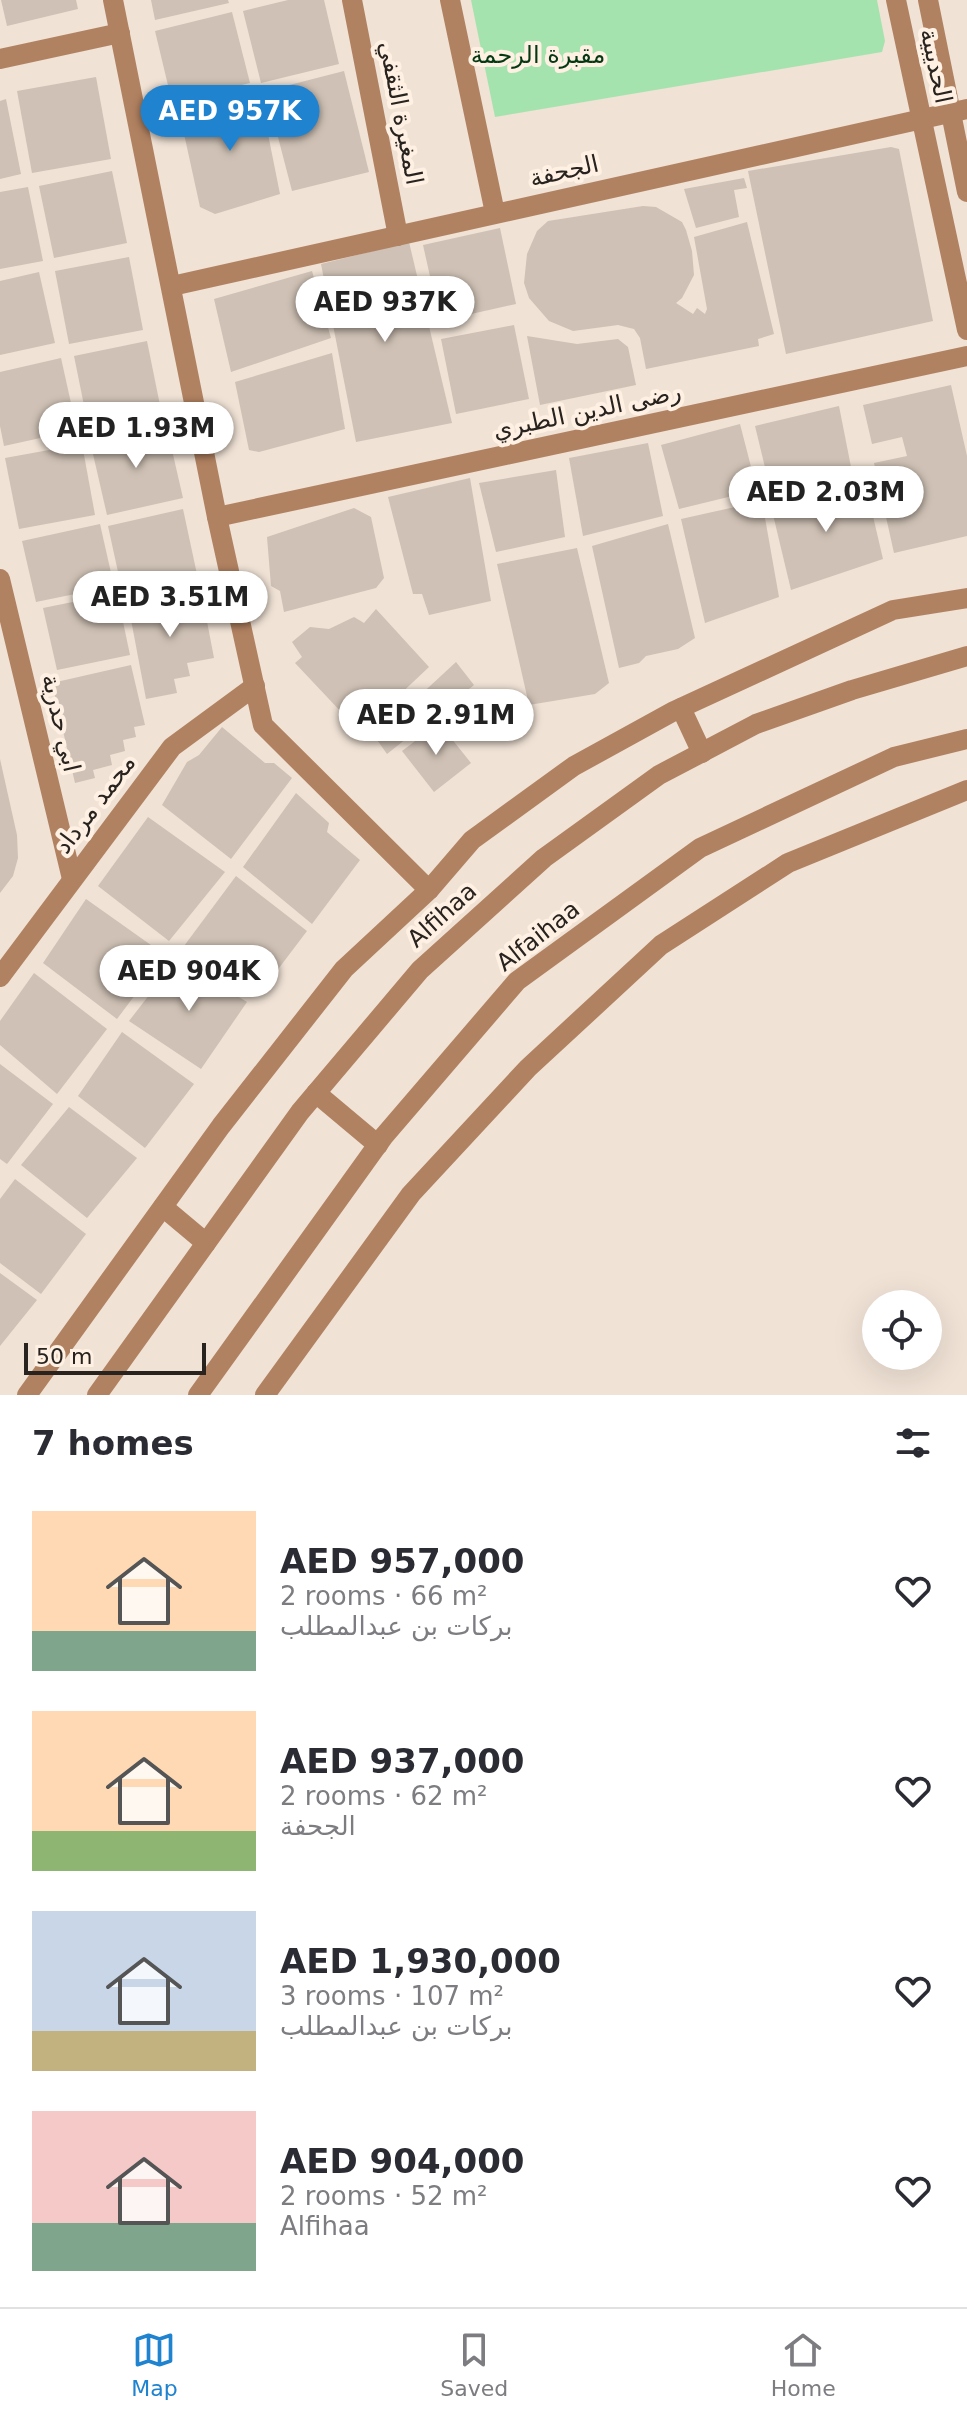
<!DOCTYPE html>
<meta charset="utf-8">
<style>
body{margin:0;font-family:"DejaVu Sans",Vazirmatn,sans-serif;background:#f2f2f3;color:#2b2b33;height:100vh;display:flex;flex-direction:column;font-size:30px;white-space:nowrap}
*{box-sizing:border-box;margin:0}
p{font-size:26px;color:#7c7c81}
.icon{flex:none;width:44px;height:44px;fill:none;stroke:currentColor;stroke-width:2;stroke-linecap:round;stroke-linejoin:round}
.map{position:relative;height:1395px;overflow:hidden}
.sheet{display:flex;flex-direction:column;background:#fff;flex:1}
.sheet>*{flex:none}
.controls{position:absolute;left:862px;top:1290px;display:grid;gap:16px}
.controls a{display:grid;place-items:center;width:80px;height:80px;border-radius:50%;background:#fff;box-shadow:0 8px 32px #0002;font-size:40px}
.scale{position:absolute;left:24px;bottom:20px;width:182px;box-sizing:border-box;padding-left:8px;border:4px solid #28231e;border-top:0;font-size:22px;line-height:28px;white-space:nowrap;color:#28231e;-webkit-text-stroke:6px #fef0e3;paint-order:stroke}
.price{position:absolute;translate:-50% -68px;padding:0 18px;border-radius:28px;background:#fff;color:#222;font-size:26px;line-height:52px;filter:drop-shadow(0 2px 4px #0008)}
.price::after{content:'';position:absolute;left:50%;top:48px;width:24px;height:18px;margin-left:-12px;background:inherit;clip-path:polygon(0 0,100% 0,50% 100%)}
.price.on{background:#2083cf;color:#fff}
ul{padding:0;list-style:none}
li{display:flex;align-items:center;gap:24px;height:200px;padding:0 32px}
li span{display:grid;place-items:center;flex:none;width:224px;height:160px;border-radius:0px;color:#555}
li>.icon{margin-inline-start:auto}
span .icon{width:96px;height:96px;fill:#fffc;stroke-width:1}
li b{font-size:34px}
h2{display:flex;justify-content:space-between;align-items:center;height:96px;padding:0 32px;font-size:34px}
.tab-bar{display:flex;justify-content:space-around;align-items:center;height:112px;border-top:2px solid #e1e1e2;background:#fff;font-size:22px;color:#7c7c81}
.tab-bar a{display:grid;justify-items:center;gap:4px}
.tab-bar .on{color:#2083cf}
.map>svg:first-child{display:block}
</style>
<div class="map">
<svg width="967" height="1395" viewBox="0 0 967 1395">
<rect width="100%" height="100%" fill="#f0e2d5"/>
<polygon fill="#a5e3ae" points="471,0 877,0 885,41 882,52 495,117"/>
<g fill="#cfc1b5">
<polygon points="1,0 76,0 78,9 7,26"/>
<polygon points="151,0 228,0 229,3 155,20"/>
<polygon points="288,0 324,0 339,64 261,83 243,11"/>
<polygon points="232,12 250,83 172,102 155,31"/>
<polygon points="344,71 369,172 292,191 266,91"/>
<polygon points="96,77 111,159 32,173 17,91"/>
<polygon points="259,89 280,194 215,214 200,207 181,120 191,108"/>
<polygon points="6,99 21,174 0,179 0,101"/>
<polygon points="891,147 899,149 933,321 786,354 748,171"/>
<polygon points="112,171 127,243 54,258 39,186"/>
<polygon points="744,178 747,188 734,190 739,217 696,228 684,189"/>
<polygon points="28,187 43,261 0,269 0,192"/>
<polygon points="643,206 656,207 682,222 686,230 692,251 694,275 682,298 676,303 693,314 697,308 705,314 707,309 694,237 747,222 774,334 758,339 759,346 646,369 640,338 634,329 618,325 573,331 549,321 529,298 524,283 527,254 537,231 548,221"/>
<polygon points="500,228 516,304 440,321 423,245"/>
<polygon points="409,242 452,423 356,442 321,264"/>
<polygon points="129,257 143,330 69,344 55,271"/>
<polygon points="312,271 331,338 231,372 214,299"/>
<polygon points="39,272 55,343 0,355 0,281"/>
<polygon points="514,325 529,399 456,414 441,339"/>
<polygon points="527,336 577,344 618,339 628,347 636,385 540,405"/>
<polygon points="147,341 162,415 89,430 74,356"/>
<polygon points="332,353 345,429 259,452 249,450 235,382"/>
<polygon points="61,358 77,430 4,446 0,426 0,372"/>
<polygon points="951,385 967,456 967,536 894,553 874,463 907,456 902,437 872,444 863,405"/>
<polygon points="839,406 852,472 771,492 755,426"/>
<polygon points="166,424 183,498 107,515 90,441"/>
<polygon points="740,424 757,490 679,509 661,445"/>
<polygon points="648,443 663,516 583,536 569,458"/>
<polygon points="82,444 95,515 19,529 5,458"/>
<polygon points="556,470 565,537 496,552 479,483"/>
<polygon points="470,478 491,601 429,615 422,594 413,594 388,497"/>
<polygon points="865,482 883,559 791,590 770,502"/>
<polygon points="762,501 779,597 705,623 681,519"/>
<polygon points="354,508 371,517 384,578 376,588 284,612 280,591 271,586 267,537"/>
<polygon points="183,509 198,579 123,595 108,526"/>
<polygon points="100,524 114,586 36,602 22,541"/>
<polygon points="668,524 695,638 678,649 646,656 639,663 619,668 592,546"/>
<polygon points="577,548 609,683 595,694 529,705 497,564"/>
<polygon points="201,590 214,658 187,663 190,676 174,679 177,693 146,699 128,604"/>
<polygon points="117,593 130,655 57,670 43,608"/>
<polygon points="376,609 429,667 360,732 295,663 302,657 292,642 310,627 329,629 354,617 364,623"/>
<polygon points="456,662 474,685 387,754 375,737"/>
<polygon points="131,665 145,725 134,727 136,737 123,740 125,751 110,755 112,765 93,770 95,778 75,783 52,683"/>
<polygon points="439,723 471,763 434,792 402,751"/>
<polygon points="222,727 265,763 274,763 292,778 231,859 162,805 187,762 199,755"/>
<polygon points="0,759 17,835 18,858 13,876 0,893"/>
<polygon points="296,793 329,823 327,832 360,860 312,924 243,867"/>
<polygon points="148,817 225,872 169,941 98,886"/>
<polygon points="236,876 307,931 257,997 184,946"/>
<polygon points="86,899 165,955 117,1019 43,963"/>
<polygon points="177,959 247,1002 201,1069 129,1021"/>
<polygon points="34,973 107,1029 57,1094 0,1045 0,1021"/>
<polygon points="122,1032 194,1084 145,1148 78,1096"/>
<polygon points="0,1064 53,1104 7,1164 0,1159"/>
<polygon points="69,1107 137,1158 87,1218 21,1165"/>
<polygon points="15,1179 86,1234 41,1294 0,1263 0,1199"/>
<polygon points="0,1273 37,1300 0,1346"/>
</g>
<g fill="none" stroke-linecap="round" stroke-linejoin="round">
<g stroke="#b18261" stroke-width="20">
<polyline points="113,0 217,517 263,725 429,890"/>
<polyline points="352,0 398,236"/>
<polyline points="450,0 495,213"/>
<polyline points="896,0 967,330"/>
<polyline points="928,0 967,192"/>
<polyline points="0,59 120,33"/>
<polyline points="172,286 967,109"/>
<polyline points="217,517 967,356"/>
<polyline points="0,579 72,879"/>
<polyline points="681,708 702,753"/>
<polyline points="0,977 172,747 255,686"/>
<polyline points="316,1093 378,1145"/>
<polyline points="163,1207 206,1243"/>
<polyline points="27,1395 221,1126 344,969 429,890 472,840 574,766 674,711 893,610 967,598"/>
<polyline points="97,1395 300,1112 420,970 544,858 659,775 756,724 852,690 967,656"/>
<polyline points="198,1395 384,1136 517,981 700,848 894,757 967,739"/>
<polyline points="265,1395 411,1194 528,1068 661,945 788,863 967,790"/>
</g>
</g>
<g text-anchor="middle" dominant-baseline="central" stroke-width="8" stroke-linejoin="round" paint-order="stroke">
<g font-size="24" fill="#043813" stroke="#fef0e3">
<text x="538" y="55">مقبرة الرحمة</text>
</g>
<g font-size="24" fill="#28231e" stroke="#fef0e3">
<text transform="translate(936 66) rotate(78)">الحديبية</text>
<text transform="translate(401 113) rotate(79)">المغيرة الثقفي</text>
<text transform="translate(564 171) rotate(-13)">الجحفة</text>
<text transform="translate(587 411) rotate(-12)">رضى الدين الطبري</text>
<text transform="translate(61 723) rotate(77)">ابي حدرية</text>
<text transform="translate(95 804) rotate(-53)">محمد مرداد</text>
<text transform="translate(442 915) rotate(-42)">Alfihaa</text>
<text transform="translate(538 936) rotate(-38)">Alfaihaa</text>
</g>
</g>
</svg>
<div class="controls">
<a><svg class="icon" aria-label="locate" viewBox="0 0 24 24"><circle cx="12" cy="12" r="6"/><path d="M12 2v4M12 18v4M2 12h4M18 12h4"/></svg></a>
</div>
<div class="scale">50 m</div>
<b class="price on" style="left:230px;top:153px">AED 957K</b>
<b class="price" style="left:385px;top:344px">AED 937K</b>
<b class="price" style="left:136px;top:470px">AED 1.93M</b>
<b class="price" style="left:826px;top:534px">AED 2.03M</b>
<b class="price" style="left:170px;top:639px">AED 3.51M</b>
<b class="price" style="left:436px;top:757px">AED 2.91M</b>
<b class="price" style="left:189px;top:1013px">AED 904K</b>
</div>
<section class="sheet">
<h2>7 homes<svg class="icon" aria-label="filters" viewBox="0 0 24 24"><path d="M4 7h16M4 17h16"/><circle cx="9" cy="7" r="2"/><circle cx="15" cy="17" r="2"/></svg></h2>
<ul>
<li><span style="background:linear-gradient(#ffd9b3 75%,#7fa58c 0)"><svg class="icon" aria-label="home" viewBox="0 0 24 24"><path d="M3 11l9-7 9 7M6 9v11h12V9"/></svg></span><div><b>AED 957,000</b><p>2 rooms · 66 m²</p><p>بركات بن عبدالمطلب</p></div><svg class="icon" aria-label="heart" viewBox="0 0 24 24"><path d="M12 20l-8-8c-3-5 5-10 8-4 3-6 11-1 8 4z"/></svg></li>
<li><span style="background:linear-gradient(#ffd9b3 75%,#8fb573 0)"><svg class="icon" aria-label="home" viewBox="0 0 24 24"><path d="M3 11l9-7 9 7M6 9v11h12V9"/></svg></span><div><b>AED 937,000</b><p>2 rooms · 62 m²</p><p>الجحفة</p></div><svg class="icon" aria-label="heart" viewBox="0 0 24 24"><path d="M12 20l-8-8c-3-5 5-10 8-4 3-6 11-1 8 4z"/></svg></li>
<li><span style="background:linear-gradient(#c9d6e8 75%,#c2b280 0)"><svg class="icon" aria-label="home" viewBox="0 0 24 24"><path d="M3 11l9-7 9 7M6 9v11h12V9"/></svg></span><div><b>AED 1,930,000</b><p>3 rooms · 107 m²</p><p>بركات بن عبدالمطلب</p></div><svg class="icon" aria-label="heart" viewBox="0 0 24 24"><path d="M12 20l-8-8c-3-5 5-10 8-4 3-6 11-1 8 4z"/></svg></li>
<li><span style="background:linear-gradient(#f6c9c9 70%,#7fa58c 0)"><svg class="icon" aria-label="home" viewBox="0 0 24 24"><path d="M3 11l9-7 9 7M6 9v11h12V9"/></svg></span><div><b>AED 904,000</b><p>2 rooms · 52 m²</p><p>Alfihaa</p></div><svg class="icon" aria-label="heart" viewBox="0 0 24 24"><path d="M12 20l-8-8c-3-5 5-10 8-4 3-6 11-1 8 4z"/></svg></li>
</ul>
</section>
<nav class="tab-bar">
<a class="on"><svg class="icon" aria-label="map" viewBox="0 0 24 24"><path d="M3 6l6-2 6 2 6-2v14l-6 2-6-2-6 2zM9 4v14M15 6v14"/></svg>Map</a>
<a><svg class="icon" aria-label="saved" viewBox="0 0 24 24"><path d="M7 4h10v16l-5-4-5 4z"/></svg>Saved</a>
<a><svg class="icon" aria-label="home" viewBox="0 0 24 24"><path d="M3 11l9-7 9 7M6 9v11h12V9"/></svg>Home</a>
</nav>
